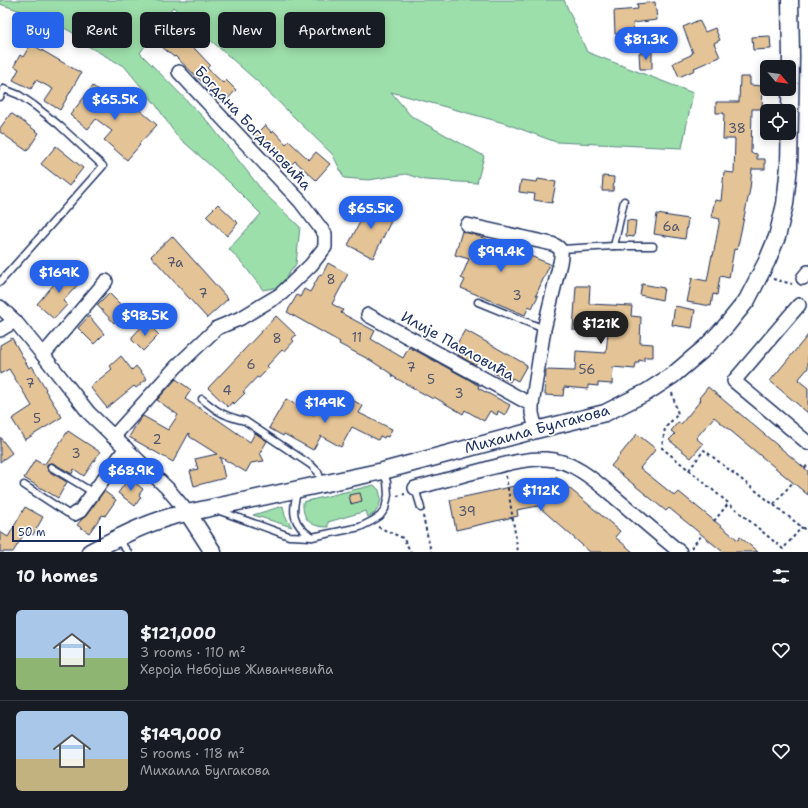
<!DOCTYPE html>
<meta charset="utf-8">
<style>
body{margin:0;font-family:"Shantell Sans",sans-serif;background:#242831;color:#f1f3f6;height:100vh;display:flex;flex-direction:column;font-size:15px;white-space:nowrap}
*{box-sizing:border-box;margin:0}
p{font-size:13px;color:#9ea1a6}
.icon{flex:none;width:22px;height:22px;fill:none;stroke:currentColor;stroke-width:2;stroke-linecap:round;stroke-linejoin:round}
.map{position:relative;height:552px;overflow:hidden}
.drawer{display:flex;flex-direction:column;background:#171b24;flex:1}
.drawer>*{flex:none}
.top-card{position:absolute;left:12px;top:12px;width:400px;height:36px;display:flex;gap:8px}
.needle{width:26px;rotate:118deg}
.fabs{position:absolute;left:760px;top:60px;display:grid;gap:8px}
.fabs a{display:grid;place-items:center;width:36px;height:36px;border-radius:6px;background:#171b24;box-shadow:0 2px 10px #0003;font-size:20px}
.scale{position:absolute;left:12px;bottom:10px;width:89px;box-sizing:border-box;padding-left:4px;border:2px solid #1b2f5e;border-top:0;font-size:11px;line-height:14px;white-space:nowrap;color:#1b2f5e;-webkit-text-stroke:3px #fff;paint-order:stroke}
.price{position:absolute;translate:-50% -34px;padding:0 9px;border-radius:14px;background:#2563eb;color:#fff;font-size:13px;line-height:26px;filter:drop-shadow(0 1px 2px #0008)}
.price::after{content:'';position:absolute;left:50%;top:24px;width:12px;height:9px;margin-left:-6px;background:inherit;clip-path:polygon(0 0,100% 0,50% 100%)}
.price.current{background:#222;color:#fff}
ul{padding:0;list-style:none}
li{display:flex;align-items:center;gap:12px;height:100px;padding:0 16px}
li+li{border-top:1px solid #363941}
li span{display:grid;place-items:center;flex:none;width:112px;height:80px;border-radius:6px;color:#555}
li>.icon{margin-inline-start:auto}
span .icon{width:48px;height:48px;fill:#fffc;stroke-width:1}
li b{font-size:17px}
h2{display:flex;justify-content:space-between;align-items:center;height:48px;padding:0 16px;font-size:17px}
.tag{padding:0 14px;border-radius:6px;background:#171b24;box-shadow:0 2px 10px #0003;font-size:14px;line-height:36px}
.tag.current{background:#2563eb;color:#fff}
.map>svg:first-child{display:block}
</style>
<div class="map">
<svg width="808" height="552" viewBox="0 0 808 552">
<rect width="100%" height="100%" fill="#fff"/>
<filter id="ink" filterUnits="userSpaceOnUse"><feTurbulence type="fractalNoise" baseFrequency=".025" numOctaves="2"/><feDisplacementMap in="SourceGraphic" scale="8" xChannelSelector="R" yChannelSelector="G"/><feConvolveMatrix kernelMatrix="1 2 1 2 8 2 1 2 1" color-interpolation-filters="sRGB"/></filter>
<g filter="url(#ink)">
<g fill="#9ddfaa" stroke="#5c8784">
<polygon points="0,0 564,0 587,52 693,93 682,148 556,142 504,123 391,92 411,116 484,156 477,183 425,180 406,174 369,180 344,178 333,155 258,82 173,7 140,53 209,123 265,194 300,227 296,264 279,287 263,290 243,264 229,249 261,214 230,183 176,135 156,105 125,67 86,45 73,33 54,22 0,4"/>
<path d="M374,485L379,490L381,499L379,506L375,513L368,517L366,511L328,522V527C311,527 302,520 303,502Z"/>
<polygon points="283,506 285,516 292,527 253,515"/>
</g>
<g fill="#e4c496" stroke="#1b2f5e">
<polygon points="655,2 657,20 633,23 634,33 615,34 614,11 638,9 637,4"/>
<polygon points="699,20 705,32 715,28 720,40 714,43 720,57 694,68 695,70 679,77 673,63 691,55 691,54 693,53 683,27"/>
<polygon points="167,26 196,50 210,65 207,68 223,83 226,80 236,90 224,103 175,56 174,57 155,41"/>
<polygon points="770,36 771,49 753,50 752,37"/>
<polygon points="31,44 81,73 60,110 45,101 53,89 36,80 31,89 13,80 19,69 14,66 20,55 23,57"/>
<polygon points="652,52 652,69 640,69 639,53"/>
<polygon points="740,77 750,77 750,85 763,86 762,109 752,109 751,153 757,154 757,159 765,159 765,169 752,169 750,189 737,250 734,249 729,278 720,276 717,295 713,294 711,306 687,302 692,278 707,281 712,255 713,256 720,219 711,217 715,200 721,201 724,172 734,173 735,139 723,139 724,113 716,113 716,102 739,102"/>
<polygon points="93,86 121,109 129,101 157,125 139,144 140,145 127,160 104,140 112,131 96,119 88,129 70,115"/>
<polygon points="11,113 39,133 27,151 0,132 0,128"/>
<polygon points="265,125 272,133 274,131 286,144 289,141 309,160 316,152 330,164 316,180 295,161 289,167 271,150 270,151 255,135"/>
<polygon points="56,146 83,168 69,186 41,164"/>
<polygon points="603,176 614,177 613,191 602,191"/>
<polygon points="538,179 556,182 552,203 534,200 535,194 519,192 521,180 537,182"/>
<polygon points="370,203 394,215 373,258 348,245"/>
<polygon points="218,204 238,223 227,236 206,216"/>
<polygon points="657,214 688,219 685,239 654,234"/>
<polygon points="627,220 636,221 634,237 626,236"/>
<polygon points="462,231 481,237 523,254 523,253 550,264 536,295 538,296 532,308 529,306 525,315 461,288 465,280 461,278 469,259 455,255"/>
<polygon points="172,236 228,299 207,318 151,256"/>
<polygon points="328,263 348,274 332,304 343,310 341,313 375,331 371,339 403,358 409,347 468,379 479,386 478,388 510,405 505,415 498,411 497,415 490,411 484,421 465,410 463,414 434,397 433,399 392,376 393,375 370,360 339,344 340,342 287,312 297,295 300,297 304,289 310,292 320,274 322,275"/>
<polygon points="67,269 81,281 63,301 67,305 54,319 37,304"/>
<polygon points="642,284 664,288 662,300 640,295"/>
<polygon points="576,286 590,286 589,304 632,306 631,316 641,317 640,343 653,344 653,357 644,357 644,361 639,360 639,363 636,363 635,369 613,367 612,384 598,383 598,386 588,385 588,389 564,387 563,396 545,395 546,370 575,371 576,351 606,353 608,332 573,330"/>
<polygon points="109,293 126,310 114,323 97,305"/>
<polygon points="675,306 695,310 692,328 672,325"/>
<polygon points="89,316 104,334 94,344 78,328"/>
<polygon points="276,316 296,335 292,339 294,341 284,352 282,350 267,366 269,368 259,378 257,377 243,392 245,393 234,404 232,402 228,407 208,388"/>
<polygon points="146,322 159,335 143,351 132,340 132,337"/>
<polygon points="465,330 527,365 518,381 512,378 510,382 494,373 496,369 478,359 475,365 458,355 461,350 455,347"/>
<polygon points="808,335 808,368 798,380 808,388 808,413 770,381"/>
<polygon points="12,338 29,368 32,366 46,389 45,390 62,417 25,440 12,419 32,406 9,369 0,374 0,345"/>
<polygon points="121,356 132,370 136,366 147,379 136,388 134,386 107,408 90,387 112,369 110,366"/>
<polygon points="176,379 191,390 185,399 217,419 250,442 255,433 267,441 260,453 264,461 251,463 246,472 220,457 225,478 194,486 190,471 198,469 195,459 217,454 190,437 189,433 173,462 129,437 138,422 143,416 168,430 178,415 157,400"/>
<polygon points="708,387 808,471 808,495 714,417 696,438 703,444 691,458 669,440 675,434 671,431 678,422 681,424 701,400 699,398"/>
<polygon points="349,398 363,406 359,413 392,429 388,437 385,436 384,438 380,436 378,440 352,427 341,447 321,436 313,450 284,434 283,436 269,428 286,399 314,415 321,403 340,414"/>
<polygon points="68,431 100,452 84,476 74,469 72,474 53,463 51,463 47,464 47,467 48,471 67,482 58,498 24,478 35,460 44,465"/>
<polygon points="637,434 656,449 640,468 675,496 679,492 738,540 740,537 758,552 723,552 669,508 666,511 611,466"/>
<polygon points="0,437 12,453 0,462"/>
<polygon points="556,477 620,531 615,537 633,552 590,552 538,506 517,510 518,516 456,530 450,500"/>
<polygon points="129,478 143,489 139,495 141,497 135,506 118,493"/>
<polygon points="104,491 116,500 105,516 102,515 89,533 77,525 82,519 86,516"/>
<polygon points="360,493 362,501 351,504 349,495"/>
<polygon points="25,507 43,517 33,535 26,531 13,552 0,552 0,532 8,537"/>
</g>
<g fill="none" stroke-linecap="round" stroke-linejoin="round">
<defs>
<g id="service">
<polyline points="0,97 4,89 19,95 35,106 59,125 103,166 0,282"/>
<polyline points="614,246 624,201"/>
<polyline points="561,249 614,246 653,246"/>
<polyline points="478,302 544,329"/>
<path d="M202,399C210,405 217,412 226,415C232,418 238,419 245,421L311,465L318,472L322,483"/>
<polyline points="51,467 94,493"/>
<polyline points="24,485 67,513 74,514"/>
<polyline points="415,488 421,508"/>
<path d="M298,490C291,512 292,524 312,537"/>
<polyline points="217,510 289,536 312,537 360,527 372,521 380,516 385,509 388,495 387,482 383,471"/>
<polyline points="117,539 128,552"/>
</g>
<g id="minor">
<path d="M467,225L552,244C563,248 562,253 560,263L544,329L532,405V413L536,430"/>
<polyline points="803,278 808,272"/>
<polyline points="799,305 734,381 808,443"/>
<polyline points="0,307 15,321 43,355 89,413 167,488 188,513"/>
<polyline points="368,315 532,405"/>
<polyline points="0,330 15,321"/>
<polyline points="43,355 106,281"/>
<polyline points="113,437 176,367 217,328 241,318 281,294 311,265 325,247 325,234 300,201 179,72"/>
<path d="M415,488C439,482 463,475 486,469C506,464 526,458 546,459C576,460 602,487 624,505C643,521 661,537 680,552"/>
<polyline points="74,514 80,511 126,448"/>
</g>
<g id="tertiary">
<polyline points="188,513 213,552"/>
<path d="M90,552C117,538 144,524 173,516L383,471L536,430L605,413L647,392L673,375L706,347L726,326L747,300L767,261L777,237L785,204L789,166L791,56L790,0"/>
</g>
</defs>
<use href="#service" stroke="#1b2f5e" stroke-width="9"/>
<use href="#minor" stroke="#1b2f5e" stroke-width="16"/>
<use href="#tertiary" stroke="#1b2f5e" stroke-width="19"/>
<g stroke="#1b2f5e" stroke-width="2" stroke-dasharray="3 3" stroke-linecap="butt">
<polyline points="773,279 792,284"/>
<polyline points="672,393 678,414 665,428 662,448 689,470 704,450 774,505 808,532"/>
<polyline points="805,468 808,464"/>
<polyline points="689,470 783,549 802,527"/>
<polyline points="506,476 518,552"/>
<polyline points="397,496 405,494"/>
<polyline points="774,504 793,482"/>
<polyline points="423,516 431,552"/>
<polyline points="714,521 728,504"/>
<polyline points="378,527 403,538 411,552"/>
<polyline points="691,548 702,535"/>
</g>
<use href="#service" stroke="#fff" stroke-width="6"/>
<use href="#minor" stroke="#fff" stroke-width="13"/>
<use href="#tertiary" stroke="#fff" stroke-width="16"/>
</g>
</g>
<g text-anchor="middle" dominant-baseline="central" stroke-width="3.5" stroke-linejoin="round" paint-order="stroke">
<g font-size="13" fill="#4d546c">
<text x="737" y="128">38</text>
<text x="671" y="226">6a</text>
<text x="175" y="262">7a</text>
<text x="331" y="279">8</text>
<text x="203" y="293">7</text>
<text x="517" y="295">3</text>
<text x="357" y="337">11</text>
<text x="277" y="338">8</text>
<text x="251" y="364">6</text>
<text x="411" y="367">7</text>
<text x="587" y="369">56</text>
<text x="431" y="379">5</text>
<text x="30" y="383">7</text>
<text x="227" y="390">4</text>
<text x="459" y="393">3</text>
<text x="37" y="418">5</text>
<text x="157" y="439">2</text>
<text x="76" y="453">3</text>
<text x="467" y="511">39</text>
</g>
<g font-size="15" fill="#1b2f5e" stroke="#fff">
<text transform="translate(253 128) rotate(47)">Богдана Богдановића</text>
<text transform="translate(458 346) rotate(29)">Илије Павловића</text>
<text transform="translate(537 429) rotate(-15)">Михаила Булгакова</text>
</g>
</g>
</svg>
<div class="fabs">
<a><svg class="needle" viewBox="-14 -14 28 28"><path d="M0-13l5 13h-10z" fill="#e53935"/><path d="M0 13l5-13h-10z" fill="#9ea1a6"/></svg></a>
<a><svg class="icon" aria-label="locate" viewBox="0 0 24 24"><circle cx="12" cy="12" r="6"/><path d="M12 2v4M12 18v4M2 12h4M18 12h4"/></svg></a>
</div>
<div class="scale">50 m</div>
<b class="price" style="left:646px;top:61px">$81.3K</b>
<b class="price" style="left:115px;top:121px">$65.5K</b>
<b class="price" style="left:371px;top:230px">$65.5K</b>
<b class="price" style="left:501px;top:273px">$99.4K</b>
<b class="price" style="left:59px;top:294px">$169K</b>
<b class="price" style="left:145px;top:337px">$98.5K</b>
<b class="price current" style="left:601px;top:345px">$121K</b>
<b class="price" style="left:325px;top:424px">$149K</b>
<b class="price" style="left:131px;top:492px">$68.9K</b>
<b class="price" style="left:541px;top:512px">$112K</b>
<div class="top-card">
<a class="tag current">Buy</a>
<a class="tag">Rent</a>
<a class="tag">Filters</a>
<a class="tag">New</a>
<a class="tag">Apartment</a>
</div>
</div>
<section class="drawer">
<h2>10 homes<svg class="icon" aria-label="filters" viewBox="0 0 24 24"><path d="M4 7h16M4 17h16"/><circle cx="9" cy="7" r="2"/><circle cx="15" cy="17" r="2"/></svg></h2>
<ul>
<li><span style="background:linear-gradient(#a9c7e8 60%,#8fb573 0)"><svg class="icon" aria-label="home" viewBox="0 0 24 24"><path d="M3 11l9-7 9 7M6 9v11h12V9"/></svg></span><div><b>$121,000</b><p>3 rooms · 110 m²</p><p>Хероја Небојше Живанчевића</p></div><svg class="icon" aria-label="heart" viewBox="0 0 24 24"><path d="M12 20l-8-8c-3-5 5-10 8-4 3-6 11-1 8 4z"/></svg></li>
<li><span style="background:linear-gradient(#a9c7e8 60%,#c2b280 0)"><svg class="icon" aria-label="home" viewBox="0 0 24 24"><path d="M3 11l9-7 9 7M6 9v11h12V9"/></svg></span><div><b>$149,000</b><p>5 rooms · 118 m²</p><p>Михаила Булгакова</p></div><svg class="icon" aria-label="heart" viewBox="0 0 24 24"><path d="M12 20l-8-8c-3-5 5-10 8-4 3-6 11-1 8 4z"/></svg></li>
</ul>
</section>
